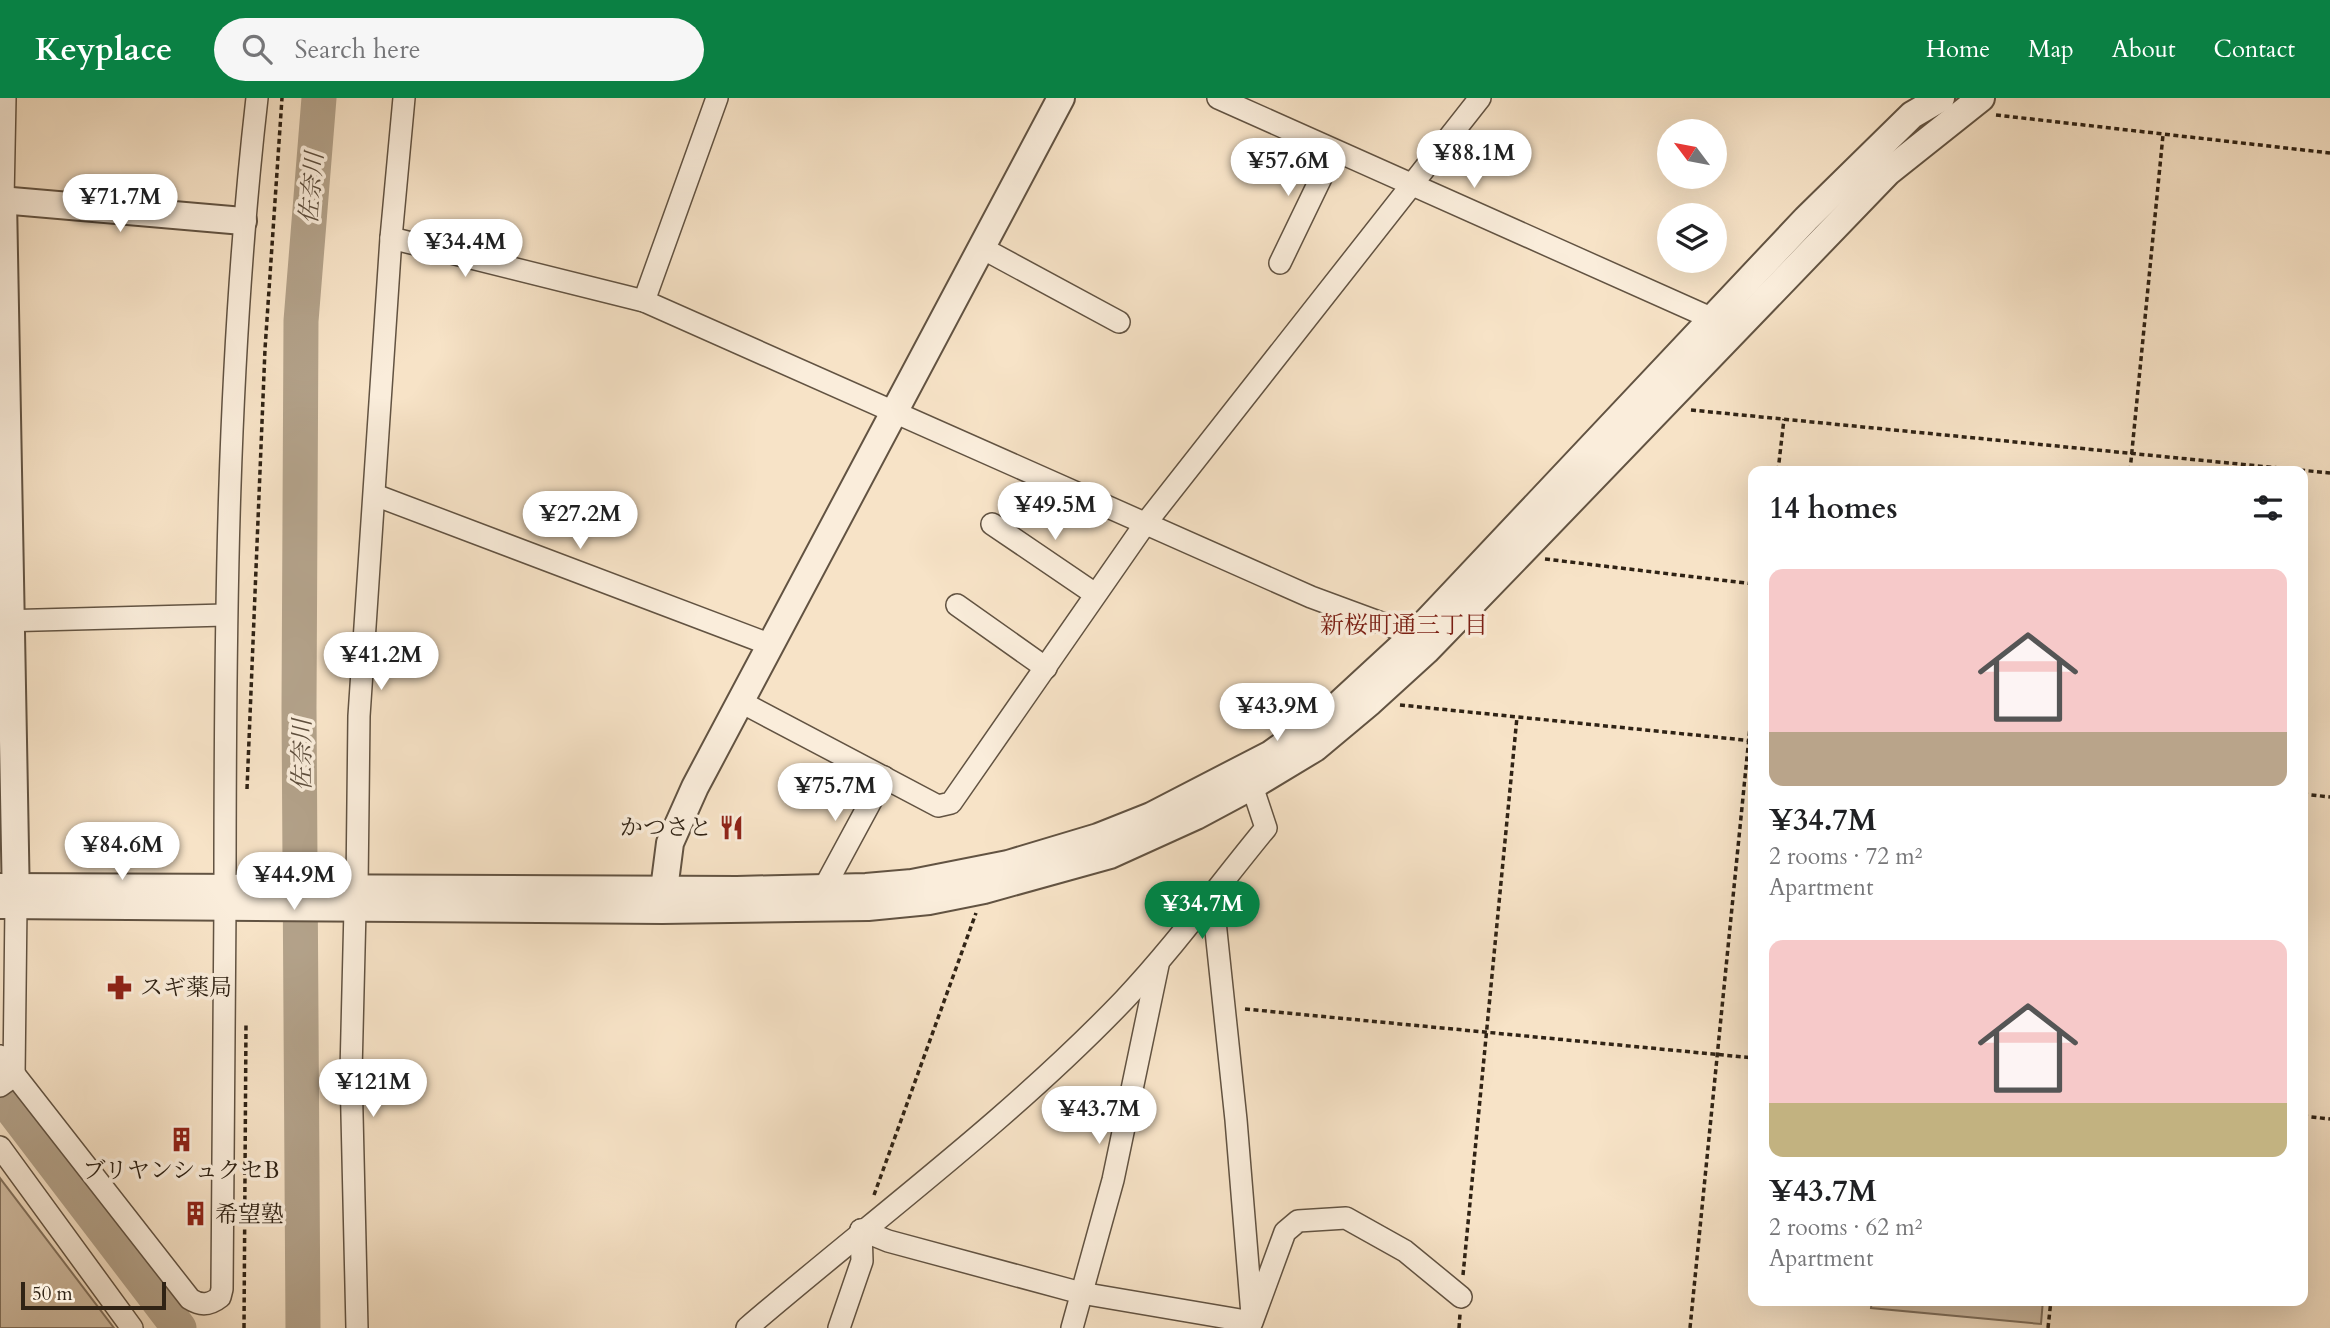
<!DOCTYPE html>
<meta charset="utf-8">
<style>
body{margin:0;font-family:Cardo,"Noto Serif JP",serif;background:#f6f6f6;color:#202124;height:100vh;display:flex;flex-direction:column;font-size:26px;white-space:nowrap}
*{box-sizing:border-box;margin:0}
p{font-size:23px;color:#757577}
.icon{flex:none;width:38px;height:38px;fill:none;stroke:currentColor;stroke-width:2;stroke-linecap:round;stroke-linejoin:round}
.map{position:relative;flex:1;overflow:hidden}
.drawer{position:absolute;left:1748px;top:368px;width:560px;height:840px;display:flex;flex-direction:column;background:#fff;border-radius:14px;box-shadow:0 7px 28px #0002}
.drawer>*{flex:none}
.needle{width:46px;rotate:302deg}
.buttons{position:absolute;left:1657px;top:21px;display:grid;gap:14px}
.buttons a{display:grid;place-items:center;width:70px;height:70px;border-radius:50%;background:#fff;box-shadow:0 7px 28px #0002;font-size:35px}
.scale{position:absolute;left:21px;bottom:18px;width:145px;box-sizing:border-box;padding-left:7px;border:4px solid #302315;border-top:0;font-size:19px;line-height:24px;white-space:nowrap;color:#302315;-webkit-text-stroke:5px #faeddb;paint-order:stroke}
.price{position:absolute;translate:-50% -60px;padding:0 16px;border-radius:24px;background:#fff;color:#222;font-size:23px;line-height:46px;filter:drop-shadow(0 2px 4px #0008)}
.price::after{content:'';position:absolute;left:50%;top:42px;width:21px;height:16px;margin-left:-10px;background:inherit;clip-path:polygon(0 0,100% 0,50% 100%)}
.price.on{background:#0b8043;color:#fff}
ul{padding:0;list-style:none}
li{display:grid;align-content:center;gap:14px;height:371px;padding:0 21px}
li span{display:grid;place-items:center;height:217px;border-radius:14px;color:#555}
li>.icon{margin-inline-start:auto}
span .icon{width:126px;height:126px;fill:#fffc;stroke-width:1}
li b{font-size:30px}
h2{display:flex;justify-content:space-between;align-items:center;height:84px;padding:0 21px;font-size:30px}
header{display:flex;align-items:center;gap:42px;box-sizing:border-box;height:98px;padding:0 35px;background:#0b8043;color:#fff}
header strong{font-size:33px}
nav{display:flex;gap:38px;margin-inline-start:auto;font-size:24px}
.search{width:490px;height:63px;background:#f6f6f6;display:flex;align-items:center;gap:18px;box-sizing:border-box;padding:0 24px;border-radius:38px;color:#757577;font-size:26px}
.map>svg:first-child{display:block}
</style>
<header>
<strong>Keyplace</strong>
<div class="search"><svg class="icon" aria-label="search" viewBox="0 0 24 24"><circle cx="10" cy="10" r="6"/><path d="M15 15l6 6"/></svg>Search here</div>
<nav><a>Home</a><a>Map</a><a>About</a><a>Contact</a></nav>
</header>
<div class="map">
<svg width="2330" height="1230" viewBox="0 0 2330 1230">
<rect width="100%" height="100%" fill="#f7e3c7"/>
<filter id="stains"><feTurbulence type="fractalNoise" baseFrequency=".00286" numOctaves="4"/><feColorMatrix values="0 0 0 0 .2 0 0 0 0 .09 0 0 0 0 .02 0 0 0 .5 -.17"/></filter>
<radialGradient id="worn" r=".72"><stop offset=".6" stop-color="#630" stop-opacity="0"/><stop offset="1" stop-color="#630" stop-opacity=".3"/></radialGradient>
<g fill="#d5c2a9" stroke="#82725f" stroke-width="2">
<polygon points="0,1080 114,1230 0,1230"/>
<polygon points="1872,1202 2043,1202 2041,1226 1871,1210"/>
</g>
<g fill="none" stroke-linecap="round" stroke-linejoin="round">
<g stroke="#b3a28a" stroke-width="35">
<polyline points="0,995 179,1230"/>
<polyline points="303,1230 299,610 301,223 319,0"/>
</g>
<defs>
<g id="minor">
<polyline points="1218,0 1713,221"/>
<polyline points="3,102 5,0"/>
<polyline points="391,140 644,203 1311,499 1414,537"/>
<polyline points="982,150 1119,224"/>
<polyline points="1280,165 1334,53"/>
<polyline points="644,203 717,0"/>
<polyline points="375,397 771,547"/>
<polyline points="992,426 1095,496"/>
<polyline points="957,507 1046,570"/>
<polyline points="0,523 225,517"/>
<polyline points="741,604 938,708 951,705 1145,426 1480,0"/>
<polyline points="357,789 359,618 391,140 404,0"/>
<path d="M225,790C225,526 227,262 257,0"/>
<polyline points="824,790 884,679"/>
<polyline points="1212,795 1236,1022 1252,1217"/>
<polyline points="355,811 351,974 357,1230"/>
<path d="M0,958L190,1201C201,1208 210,1207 220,1199L222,1191L225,808"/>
<polyline points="0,988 14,978 16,807"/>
<polyline points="0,1049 132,1230"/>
<polyline points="861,1132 888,1143 1081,1195 1252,1224 1285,1134 1298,1123 1346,1120 1405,1153 1461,1199"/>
<path d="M747,1230C873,1122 1009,1022 1124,902C1175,848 1219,787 1266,730L1252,688"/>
<polyline points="839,1230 862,1163 861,1132"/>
<polyline points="1072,1230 1113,1082 1158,867"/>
</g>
<g id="tertiary">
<polyline points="0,102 243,123"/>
<polyline points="3,102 16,805"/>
<polyline points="0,789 737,792 866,789 912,785 1008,766 1098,739 1151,718 1271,656 1336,609 1414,537 1806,121 1912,17 1941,0"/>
<polyline points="0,807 662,812 868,809 929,803 984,792 1110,757 1196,718 1252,688 1315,650 1370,604 1426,553 1518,458 1888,74 1981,0"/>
<polyline points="662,807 670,745 695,689 1061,0"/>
</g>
</defs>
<use href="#minor" stroke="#625342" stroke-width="24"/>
<use href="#tertiary" stroke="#625342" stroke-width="30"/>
<g stroke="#302315" stroke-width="3.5" stroke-dasharray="5 3.5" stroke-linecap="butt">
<polyline points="1996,17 2330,55"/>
<polyline points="1691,312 2330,375"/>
<polyline points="1778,373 1784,321"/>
<polyline points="2130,373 2163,37"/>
<polyline points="1545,461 1754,486"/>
<polyline points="1400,607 1754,643"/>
<polyline points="247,691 265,251 282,0"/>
<polyline points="2303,696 2330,699"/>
<polyline points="1245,911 1754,960"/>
<polyline points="2303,1018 2330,1021"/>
<polyline points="874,1097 976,815"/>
<polyline points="1463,1177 1517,619"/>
<polyline points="244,1230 246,924"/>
<polyline points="1459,1230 1460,1216"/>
<polyline points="1690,1230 1754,589"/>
<polyline points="2048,1230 2051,1202"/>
</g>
<use href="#minor" stroke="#faeddb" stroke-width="21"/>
<use href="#tertiary" stroke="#faeddb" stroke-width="26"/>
</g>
<defs>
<symbol id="restaurant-bare" viewBox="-9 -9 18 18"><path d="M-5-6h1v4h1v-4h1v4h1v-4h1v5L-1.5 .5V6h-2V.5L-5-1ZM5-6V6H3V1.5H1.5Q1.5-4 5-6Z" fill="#8f2418" stroke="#faeddb" stroke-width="2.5" paint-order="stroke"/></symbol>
<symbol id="pharmacy-bare" viewBox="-9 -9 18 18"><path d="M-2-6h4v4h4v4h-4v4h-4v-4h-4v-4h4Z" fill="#8f2418" stroke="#faeddb" stroke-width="2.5" paint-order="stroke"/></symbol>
<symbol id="building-bare" viewBox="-9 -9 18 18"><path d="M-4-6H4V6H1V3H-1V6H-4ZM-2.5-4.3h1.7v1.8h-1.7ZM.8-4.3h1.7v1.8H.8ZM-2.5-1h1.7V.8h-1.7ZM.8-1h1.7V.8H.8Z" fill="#8f2418" stroke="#faeddb" stroke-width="2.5" paint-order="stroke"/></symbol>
</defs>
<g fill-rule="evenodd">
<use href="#restaurant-bare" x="714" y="712" width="35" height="35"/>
<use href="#pharmacy-bare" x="102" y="872" width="35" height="35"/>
<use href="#building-bare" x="164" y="1024" width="35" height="35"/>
<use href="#building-bare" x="178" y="1098" width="35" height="35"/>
</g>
<g text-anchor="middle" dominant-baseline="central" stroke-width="7" stroke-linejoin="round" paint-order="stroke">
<g font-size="23" fill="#302315" stroke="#faeddb" text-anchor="start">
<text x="712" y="729" text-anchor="end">かつさと</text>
<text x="140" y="889">スギ薬局</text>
<text x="181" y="1072" text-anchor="middle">ブリヤンシュクセB</text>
<text x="215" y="1116">希望塾</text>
</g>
<g font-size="24" font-style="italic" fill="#5e4f3e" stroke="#faeddb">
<text transform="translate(312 90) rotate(-85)">佐奈川</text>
<text transform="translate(302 657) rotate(-90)">佐奈川</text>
</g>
<g font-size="24" fill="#7a1f14" stroke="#faeddb">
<text x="1404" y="527">新桜町通三丁目</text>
</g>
</g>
<rect width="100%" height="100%" filter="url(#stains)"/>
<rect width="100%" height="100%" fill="url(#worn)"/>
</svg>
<div class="buttons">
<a><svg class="needle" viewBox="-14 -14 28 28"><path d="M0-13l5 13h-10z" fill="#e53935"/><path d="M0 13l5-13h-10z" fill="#757577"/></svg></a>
<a><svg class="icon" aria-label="layers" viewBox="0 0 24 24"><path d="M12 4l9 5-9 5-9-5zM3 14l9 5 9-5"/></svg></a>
</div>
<div class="scale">50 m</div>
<b class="price" style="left:1474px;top:92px">¥88.1M</b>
<b class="price" style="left:1288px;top:100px">¥57.6M</b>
<b class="price" style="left:120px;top:136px">¥71.7M</b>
<b class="price" style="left:465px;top:181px">¥34.4M</b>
<b class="price" style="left:1055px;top:444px">¥49.5M</b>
<b class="price" style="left:580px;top:453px">¥27.2M</b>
<b class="price" style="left:381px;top:594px">¥41.2M</b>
<b class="price" style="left:1277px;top:645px">¥43.9M</b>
<b class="price" style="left:835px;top:725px">¥75.7M</b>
<b class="price" style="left:122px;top:784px">¥84.6M</b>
<b class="price" style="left:294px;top:814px">¥44.9M</b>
<b class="price on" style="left:1202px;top:843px">¥34.7M</b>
<b class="price" style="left:373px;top:1021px">¥121M</b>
<b class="price" style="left:1099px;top:1048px">¥43.7M</b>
<section class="drawer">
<h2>14 homes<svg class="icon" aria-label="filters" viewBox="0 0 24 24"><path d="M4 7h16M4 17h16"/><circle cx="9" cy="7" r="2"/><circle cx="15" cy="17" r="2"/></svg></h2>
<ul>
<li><span style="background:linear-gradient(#f6c9c9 75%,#b9a48a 0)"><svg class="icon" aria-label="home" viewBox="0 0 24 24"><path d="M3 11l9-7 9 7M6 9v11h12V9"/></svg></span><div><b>¥34.7M</b><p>2 rooms · 72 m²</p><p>Apartment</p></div></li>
<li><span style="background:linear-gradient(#f6c9c9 75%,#c2b280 0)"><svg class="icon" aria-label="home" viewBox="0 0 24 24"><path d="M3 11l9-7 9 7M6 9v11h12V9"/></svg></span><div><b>¥43.7M</b><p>2 rooms · 62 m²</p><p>Apartment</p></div></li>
</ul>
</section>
</div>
